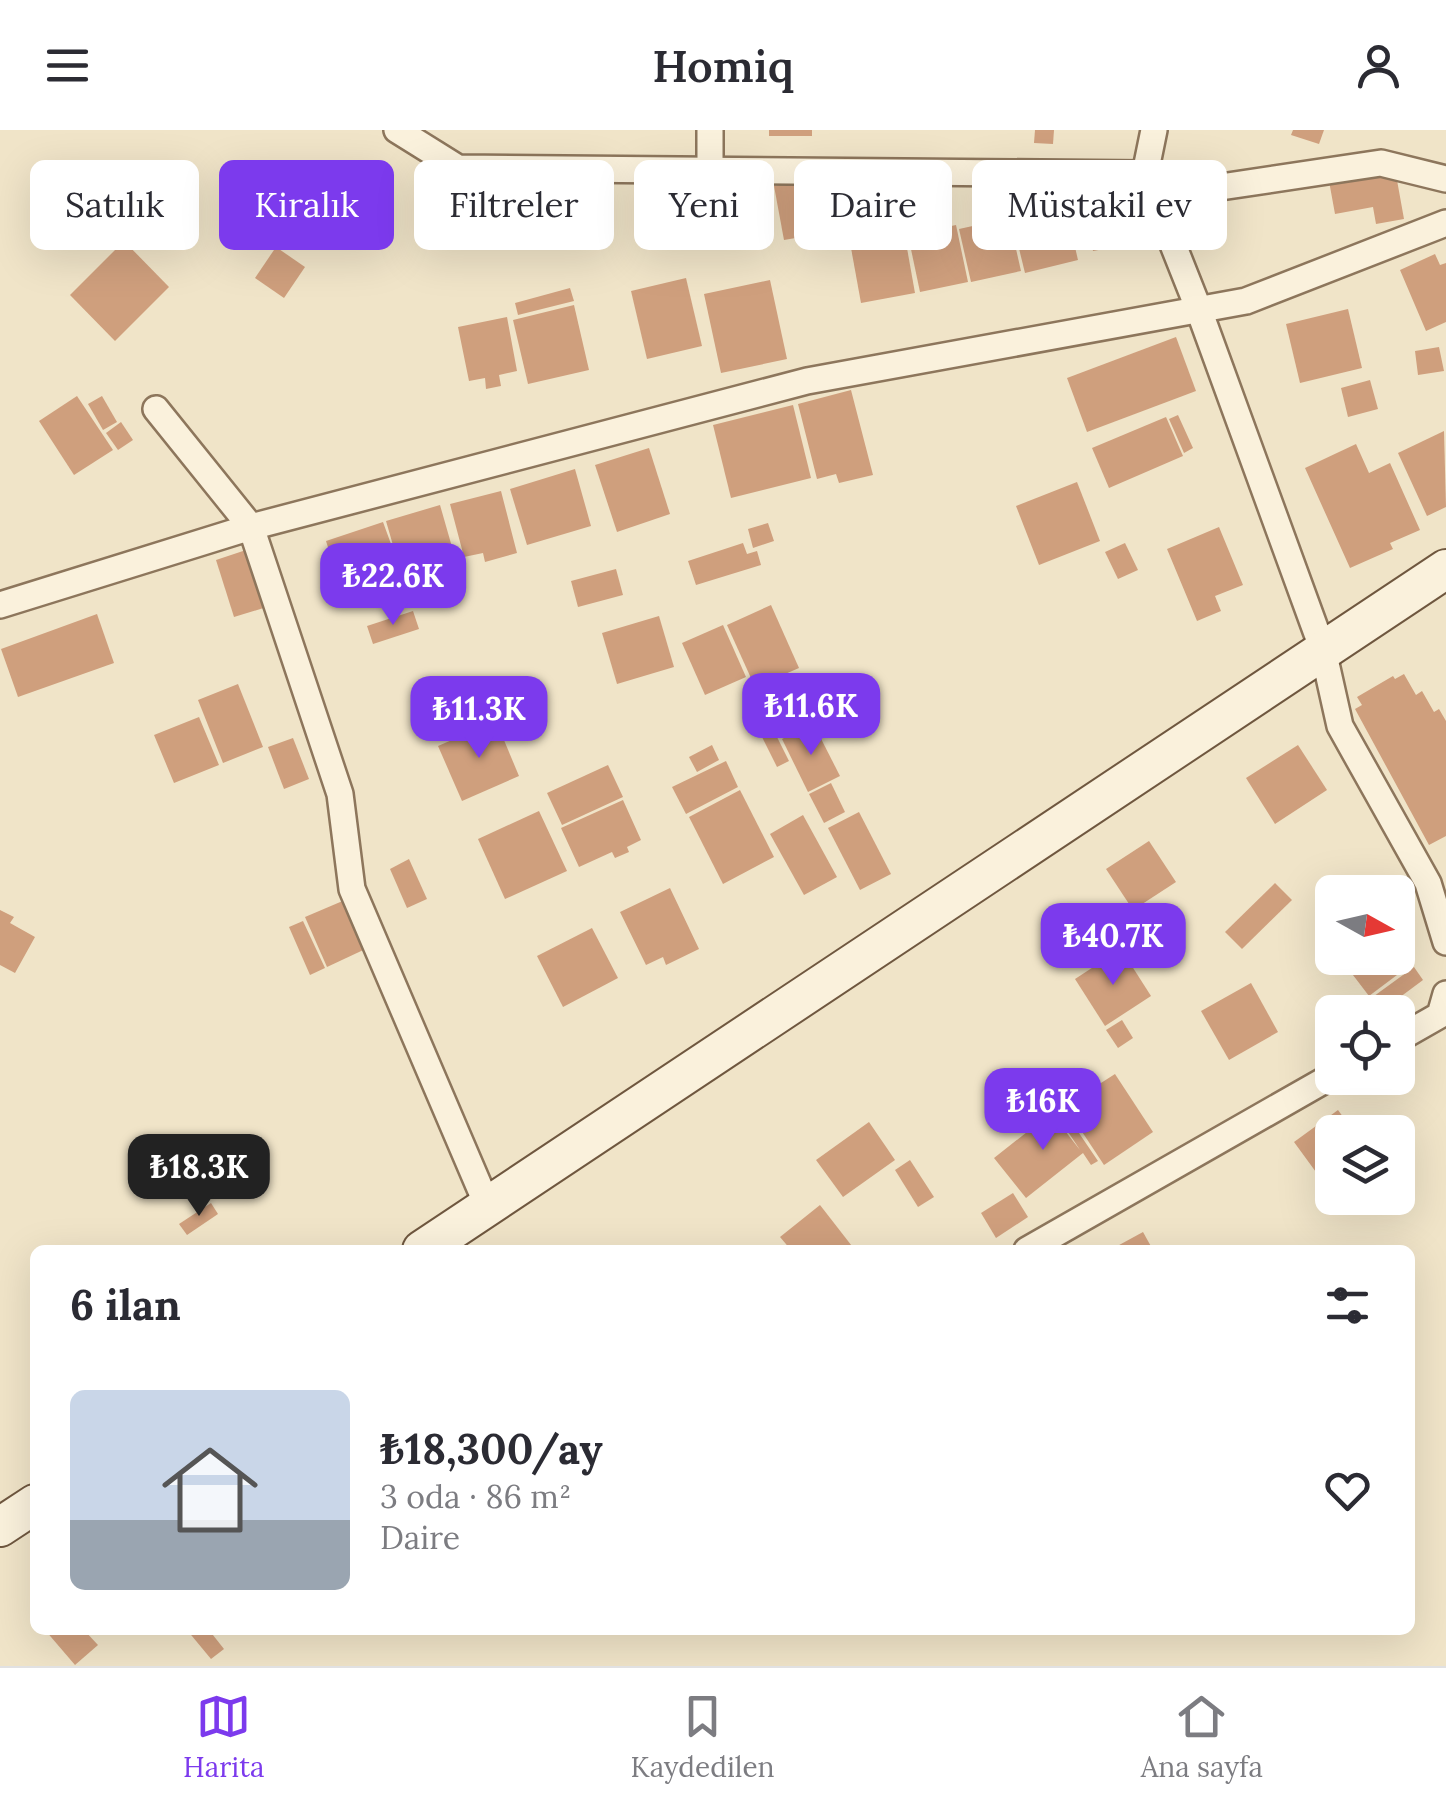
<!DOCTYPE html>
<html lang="tr">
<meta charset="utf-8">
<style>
body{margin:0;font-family:Lora,serif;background:#f7f7f7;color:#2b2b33;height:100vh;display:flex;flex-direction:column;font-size:38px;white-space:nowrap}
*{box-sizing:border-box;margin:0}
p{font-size:32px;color:#7c7c81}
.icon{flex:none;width:55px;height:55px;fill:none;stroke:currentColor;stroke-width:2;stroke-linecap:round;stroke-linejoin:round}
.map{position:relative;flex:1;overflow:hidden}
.sheet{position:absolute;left:30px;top:1115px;width:1385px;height:390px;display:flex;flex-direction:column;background:#fff;border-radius:15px;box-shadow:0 10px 40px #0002}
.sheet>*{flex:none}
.banner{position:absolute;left:30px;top:30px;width:1388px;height:90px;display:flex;gap:20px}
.needle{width:65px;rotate:98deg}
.fabs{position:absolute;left:1315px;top:745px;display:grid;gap:20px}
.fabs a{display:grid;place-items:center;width:100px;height:100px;border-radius:15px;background:#fff;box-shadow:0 10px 40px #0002;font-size:50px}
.price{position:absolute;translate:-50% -85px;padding:0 22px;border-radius:20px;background:#7c3aed;color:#fff;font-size:32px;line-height:65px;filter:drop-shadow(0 2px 5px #0008)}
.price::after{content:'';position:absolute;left:50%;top:60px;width:30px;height:22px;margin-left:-15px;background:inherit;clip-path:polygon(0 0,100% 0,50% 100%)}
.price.selected{background:#222;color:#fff}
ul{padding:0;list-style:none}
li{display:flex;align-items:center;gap:30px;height:250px;padding:0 40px}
li span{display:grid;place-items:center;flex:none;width:280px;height:200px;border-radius:15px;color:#555}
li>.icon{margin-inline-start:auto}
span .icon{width:120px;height:120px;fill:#fffc;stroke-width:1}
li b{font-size:42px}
h2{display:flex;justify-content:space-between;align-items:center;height:120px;padding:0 40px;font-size:42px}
.pill{padding:0 35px;border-radius:15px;background:#fff;box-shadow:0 10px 40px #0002;font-size:35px;line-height:90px}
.pill.selected{background:#7c3aed;color:#fff}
header{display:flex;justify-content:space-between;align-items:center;height:130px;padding:0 40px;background:#fff;font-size:45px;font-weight:600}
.menu{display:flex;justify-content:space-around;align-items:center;height:140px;border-top:2px solid #e1e1e2;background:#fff;font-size:28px;color:#7c7c81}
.menu a{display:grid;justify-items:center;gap:5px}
.menu .selected{color:#7c3aed}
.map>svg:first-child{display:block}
</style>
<header><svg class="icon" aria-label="menu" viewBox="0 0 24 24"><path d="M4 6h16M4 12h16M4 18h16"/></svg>Homiq<svg class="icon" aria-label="person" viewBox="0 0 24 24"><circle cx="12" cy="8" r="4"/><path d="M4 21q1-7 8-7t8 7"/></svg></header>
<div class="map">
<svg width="1446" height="1536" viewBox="0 0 1446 1536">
<rect width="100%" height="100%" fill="#f0e4c8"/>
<g fill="#cf9f7d">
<rect x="769" y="0" width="43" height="6"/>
<polygon points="1035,0 1054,0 1053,14 1034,13"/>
<polygon points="1293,0 1324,0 1319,14 1291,5"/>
<polygon points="1395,39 1404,89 1376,94 1373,77 1335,84 1329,51"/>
<polygon points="1078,44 1081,82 1068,83 1067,73 1026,76 1027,86 1012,87 1009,49"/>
<polygon points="832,46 842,100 784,110 774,56"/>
<polygon points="898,51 904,101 881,103 874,54"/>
<polygon points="605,53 611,111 560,117 554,58"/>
<polygon points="1143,53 1152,110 1093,121 1084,64"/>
<polygon points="752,55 761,111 703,120 694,64"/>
<polygon points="1066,78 1078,130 1025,143 1012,90"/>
<polygon points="527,79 531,115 504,118 500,82"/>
<polygon points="1009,88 1021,141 971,152 959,99"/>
<polygon points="956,95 968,152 920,162 908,105"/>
<polygon points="905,107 915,163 861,173 851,118"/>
<polygon points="124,111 169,157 115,211 70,165"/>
<polygon points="276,117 305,137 284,168 255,148"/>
<polygon points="1435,124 1440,135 1446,133 1446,192 1426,201 1400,140"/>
<polygon points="686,148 702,216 647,229 631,161"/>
<polygon points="770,150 787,229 721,243 704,164"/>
<polygon points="570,158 574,171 518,185 515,173"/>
<polygon points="574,175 589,240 528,254 513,190"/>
<polygon points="1348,179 1362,238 1300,253 1286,194"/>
<polygon points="507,187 517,241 499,245 501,256 486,259 485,248 469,251 458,197"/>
<polygon points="1176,207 1196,261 1087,302 1067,248"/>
<polygon points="1439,217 1444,241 1418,245 1415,221"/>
<polygon points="1370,250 1378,279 1348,287 1341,258"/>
<polygon points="851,260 873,345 839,353 836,344 817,349 798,274"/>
<polygon points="77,266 113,320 74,345 39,291"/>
<polygon points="102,266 117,292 103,300 88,274"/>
<polygon points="793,275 811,348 731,368 713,295"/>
<polygon points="1178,285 1193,318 1184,323 1169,289"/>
<polygon points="1166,287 1183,326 1109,358 1092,318"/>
<polygon points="121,292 133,310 118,320 106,303"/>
<polygon points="1444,301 1446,377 1427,386 1398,323"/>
<polygon points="1356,314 1369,343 1390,333 1420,400 1390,413 1393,419 1350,438 1305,338"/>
<polygon points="649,318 670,384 617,402 595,335"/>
<polygon points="575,339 591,396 527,415 510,359"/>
<polygon points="1077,352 1100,411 1039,435 1016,376"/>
<polygon points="501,361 517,423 485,432 483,423 464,427 450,374"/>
<polygon points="440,375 454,424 435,430 436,434 400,444 402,448 344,467 326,411 383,392 399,436 386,391"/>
<polygon points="768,393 774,411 753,418 748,399"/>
<polygon points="1219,397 1243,455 1215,466 1221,481 1197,491 1167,419"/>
<polygon points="743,413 747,424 757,421 761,435 696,455 688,431"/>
<polygon points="1125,413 1138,440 1118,449 1105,422"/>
<polygon points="252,418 270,476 234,487 216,430"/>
<polygon points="616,439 623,465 578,477 571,451"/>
<polygon points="771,475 799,538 755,557 727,495"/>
<polygon points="413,481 419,499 373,514 367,496"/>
<polygon points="97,484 114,533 18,567 1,519"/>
<polygon points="659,486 674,537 617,554 602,503"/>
<polygon points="723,495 746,547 705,565 682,513"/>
<polygon points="1404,544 1416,565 1422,561 1434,582 1439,579 1446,591 1446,706 1429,715 1355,579 1362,575 1357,567 1393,546 1395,549"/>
<polygon points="238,554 263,617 223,633 198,570"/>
<polygon points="764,581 789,631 777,637 752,587"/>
<polygon points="199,587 219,635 174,653 154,605"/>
<polygon points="496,591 519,646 462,671 438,616"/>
<polygon points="813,593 840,646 808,662 782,609"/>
<polygon points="293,608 309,649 284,659 268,617"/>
<polygon points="712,615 719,630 697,642 689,627"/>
<polygon points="1298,615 1327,660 1275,694 1246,648"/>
<polygon points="726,631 738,657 686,684 672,657"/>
<polygon points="608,635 623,667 562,695 547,663"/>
<polygon points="831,653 845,682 824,693 809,664"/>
<polygon points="740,660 774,727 723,754 689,687"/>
<polygon points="623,670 641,710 627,717 629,722 615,728 612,722 579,737 561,698"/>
<polygon points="539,681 567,741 505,769 478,709"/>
<polygon points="859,682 891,744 860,760 828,698"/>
<polygon points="803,685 837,747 804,765 770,704"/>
<polygon points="1149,711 1176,752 1133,780 1106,739"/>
<polygon points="409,729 427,769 407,778 390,739"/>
<polygon points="1275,753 1292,770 1242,819 1225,802"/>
<polygon points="670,758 699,819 666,835 663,827 646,835 620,782"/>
<polygon points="352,767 374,815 327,837 305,787"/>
<polygon points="0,780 14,787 10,793 35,807 15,843 0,835"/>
<polygon points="303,791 325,838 310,845 289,797"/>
<polygon points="1398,794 1412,814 1403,820 1413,833 1369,866 1340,828 1398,828"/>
<polygon points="592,798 618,848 563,877 537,826"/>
<polygon points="1121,819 1151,866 1105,896 1075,849"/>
<polygon points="1414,837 1423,850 1380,882 1370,869"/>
<polygon points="1251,853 1278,902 1229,930 1201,881"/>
<polygon points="1122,890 1133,908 1118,918 1106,900"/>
<polygon points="1115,944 1153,1002 1104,1035 1065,976"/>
<polygon points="1338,980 1354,1002 1332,1002 1332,1064 1294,1012"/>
<polygon points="1064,981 1098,1031 1091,1035 1083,1023 1026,1068 994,1028 1051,983 1080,1020 1057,985"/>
<polygon points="869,992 895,1030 843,1067 816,1030"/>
<polygon points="910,1030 934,1067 918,1077 895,1040"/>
<polygon points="1013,1063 1028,1087 996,1108 981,1083"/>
<polygon points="211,1073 218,1084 187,1105 179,1094"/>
<polygon points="820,1075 855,1120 791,1120 780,1107"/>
<polygon points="1143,1102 1153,1120 1110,1120"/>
<polygon points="45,1500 84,1500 98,1515 75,1535"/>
<polygon points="187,1500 209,1500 224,1519 211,1529"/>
</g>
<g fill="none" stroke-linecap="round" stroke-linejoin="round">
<defs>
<g id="street">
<polyline points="397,0 458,38 1145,44 1214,58 1381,33 1446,49"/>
<polyline points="710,0 710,39"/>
<polyline points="1154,0 1145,44 1199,180 1323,520 1340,596 1428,753 1446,812"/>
<polyline points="156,279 251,397 340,664 352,759 488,1077"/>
<polyline points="0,475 251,397 807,251 1246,171 1446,93"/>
<polyline points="1398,909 1440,885 1446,864"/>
<polyline points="1027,1120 1332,946"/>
</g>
<g id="secondary">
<polyline points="422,1120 1446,439"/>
<polyline points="0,1397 35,1374"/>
</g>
</defs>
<use href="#street" stroke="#8d765c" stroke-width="30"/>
<use href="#secondary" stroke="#6f573f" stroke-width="42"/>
<use href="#street" stroke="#faf1dc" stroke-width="25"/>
<use href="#secondary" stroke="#faf1dc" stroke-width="38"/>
</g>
</svg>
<div class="fabs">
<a><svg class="needle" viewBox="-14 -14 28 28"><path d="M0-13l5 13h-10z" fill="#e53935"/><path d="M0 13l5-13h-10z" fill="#7c7c81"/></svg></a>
<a><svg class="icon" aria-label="locate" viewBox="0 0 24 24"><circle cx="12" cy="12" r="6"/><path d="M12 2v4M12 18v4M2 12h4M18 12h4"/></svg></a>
<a><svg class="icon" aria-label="layers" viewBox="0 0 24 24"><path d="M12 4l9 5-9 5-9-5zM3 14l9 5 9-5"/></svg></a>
</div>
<b class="price" style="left:393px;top:498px">₺22.6K</b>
<b class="price" style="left:811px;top:628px">₺11.6K</b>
<b class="price" style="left:479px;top:631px">₺11.3K</b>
<b class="price" style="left:1113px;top:858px">₺40.7K</b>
<b class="price" style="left:1043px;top:1023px">₺16K</b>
<b class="price selected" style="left:199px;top:1089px">₺18.3K</b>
<div class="banner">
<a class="pill">Satılık</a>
<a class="pill selected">Kiralık</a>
<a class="pill">Filtreler</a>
<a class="pill">Yeni</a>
<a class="pill">Daire</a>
<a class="pill">Müstakil ev</a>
</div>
<section class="sheet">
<h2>6 ilan<svg class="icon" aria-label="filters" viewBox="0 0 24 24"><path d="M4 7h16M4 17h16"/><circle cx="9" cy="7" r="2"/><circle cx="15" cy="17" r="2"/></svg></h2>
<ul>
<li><span style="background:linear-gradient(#c9d6e8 65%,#9aa5b1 0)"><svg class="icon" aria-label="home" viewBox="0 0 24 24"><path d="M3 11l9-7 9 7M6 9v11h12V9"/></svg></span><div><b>₺18,300/ay</b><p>3 oda · 86 m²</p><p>Daire</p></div><svg class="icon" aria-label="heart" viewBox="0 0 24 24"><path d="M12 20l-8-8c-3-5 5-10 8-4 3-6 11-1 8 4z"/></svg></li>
</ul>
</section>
</div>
<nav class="menu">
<a class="selected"><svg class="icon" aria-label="map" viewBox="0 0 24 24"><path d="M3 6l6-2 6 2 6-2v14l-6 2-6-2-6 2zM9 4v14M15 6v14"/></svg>Harita</a>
<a><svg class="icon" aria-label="saved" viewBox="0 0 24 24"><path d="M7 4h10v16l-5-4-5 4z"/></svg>Kaydedilen</a>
<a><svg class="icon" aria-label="home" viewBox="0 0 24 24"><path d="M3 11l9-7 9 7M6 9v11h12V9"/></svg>Ana sayfa</a>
</nav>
